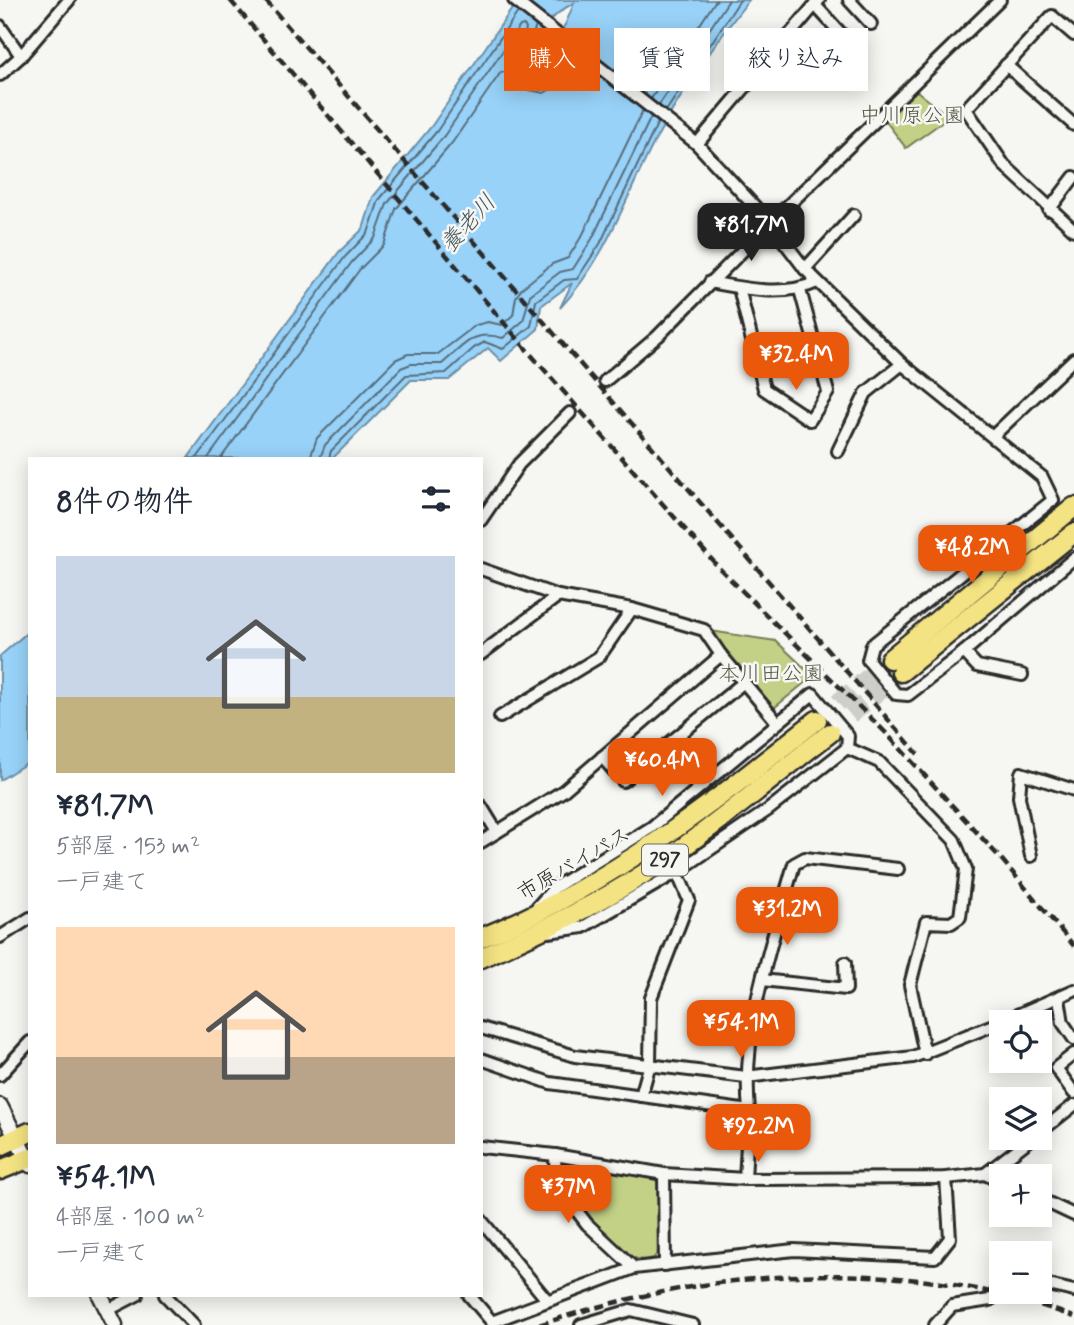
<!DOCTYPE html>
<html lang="ja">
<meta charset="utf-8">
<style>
body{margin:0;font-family:Mynerve,"Klee One",sans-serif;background:#f6f6f7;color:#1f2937;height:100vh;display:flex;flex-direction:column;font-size:26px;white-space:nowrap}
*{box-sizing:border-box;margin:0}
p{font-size:23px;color:#747a83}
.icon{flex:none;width:38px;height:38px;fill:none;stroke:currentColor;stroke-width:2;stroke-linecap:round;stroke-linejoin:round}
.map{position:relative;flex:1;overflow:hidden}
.side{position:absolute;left:28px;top:457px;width:455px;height:840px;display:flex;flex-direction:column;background:#fff;border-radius:0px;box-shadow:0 4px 18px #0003}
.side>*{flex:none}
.banner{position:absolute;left:504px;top:28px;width:464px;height:63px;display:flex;gap:14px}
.tools{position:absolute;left:989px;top:1010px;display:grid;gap:14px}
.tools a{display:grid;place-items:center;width:63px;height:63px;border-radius:0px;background:#fff;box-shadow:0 4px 18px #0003;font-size:35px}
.price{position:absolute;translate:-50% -60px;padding:0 16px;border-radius:14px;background:#ea580c;color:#fff;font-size:23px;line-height:46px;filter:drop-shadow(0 2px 4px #0008)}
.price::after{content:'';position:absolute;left:50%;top:42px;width:21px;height:16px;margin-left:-10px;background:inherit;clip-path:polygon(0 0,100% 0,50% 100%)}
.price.active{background:#222;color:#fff}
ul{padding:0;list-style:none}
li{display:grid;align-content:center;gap:14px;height:371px;padding:0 28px}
li span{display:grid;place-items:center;height:217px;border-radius:0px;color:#555}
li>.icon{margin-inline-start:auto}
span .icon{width:126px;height:126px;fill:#fffc;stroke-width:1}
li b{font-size:30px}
h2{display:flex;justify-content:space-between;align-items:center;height:84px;padding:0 28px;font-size:30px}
.chip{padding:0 24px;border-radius:0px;background:#fff;box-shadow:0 4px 18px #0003;font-size:24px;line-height:63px}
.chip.active{background:#ea580c;color:#fff}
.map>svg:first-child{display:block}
</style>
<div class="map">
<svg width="1074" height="1325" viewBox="0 0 1074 1325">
<rect width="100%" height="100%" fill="#f6f6f2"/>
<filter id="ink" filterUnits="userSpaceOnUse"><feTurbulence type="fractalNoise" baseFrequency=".0143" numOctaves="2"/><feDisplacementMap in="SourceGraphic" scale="14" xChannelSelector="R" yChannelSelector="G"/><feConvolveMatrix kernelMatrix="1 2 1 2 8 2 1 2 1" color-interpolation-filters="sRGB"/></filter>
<g filter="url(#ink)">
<g fill="#c2d185" stroke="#767e58" stroke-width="2">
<polygon points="912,87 949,117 906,148 882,116"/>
<polygon points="704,630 776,641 813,676 769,712"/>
<path d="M572,1165L653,1175L658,1183L659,1250L654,1258C646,1260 640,1261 632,1257C608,1241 568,1199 562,1171Z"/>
</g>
<g fill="#98d2f8" stroke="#6c8fa6" stroke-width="2" fill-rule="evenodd">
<path d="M518,0H749C718,39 681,93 657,137C624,199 609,255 560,308L572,283L541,306L538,329L501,361L488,348L449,380H411L333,458H188L339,252L363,229L373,197L431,127ZM574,3L566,23L539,68L531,64C536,36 548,16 574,3Z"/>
<polygon points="30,630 30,761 0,780 0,656"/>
</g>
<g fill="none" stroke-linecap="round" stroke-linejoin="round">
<g stroke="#576e7d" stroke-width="2">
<path d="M536,26C531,39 512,83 544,73L561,46"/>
<polyline points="651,99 716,0"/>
<polyline points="659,105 729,0"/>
<polyline points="666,111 740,0"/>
<polyline points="197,458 345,257 368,233 379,200 437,131 518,12"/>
<path d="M208,458L352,262L375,238L387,204L444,136L520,26L524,25L526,29L516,66C520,80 534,86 548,80L568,51"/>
<polyline points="221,458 360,269 384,245 396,209 452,143 501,72 506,72 520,88 544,93 560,84 576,58"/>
<polyline points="310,458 317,438 395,360 408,354 438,354 476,325 488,322 502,325 513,315 516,297 522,288 552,264 568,258 583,234 643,110"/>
<path d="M320,458L325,445L401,368L411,364H442C465,345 472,329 503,338L523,321L530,295L560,272L573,269L592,239L651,117"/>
<polyline points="329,458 331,451 406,375 446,373 474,348 485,342 503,349 531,326 536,301 564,280 577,279 600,244 658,122"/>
</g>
<g stroke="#cdcdca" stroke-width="18" stroke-dasharray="18 9" stroke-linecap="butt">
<polyline points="817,720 890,659"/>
<polyline points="830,733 901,672"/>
</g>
<defs>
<g id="minor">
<polyline points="514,0 697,144 770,223 805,269 902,364 1042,477 1053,500 872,645 868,660 896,694 908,695 964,652 1074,558"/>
<polyline points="849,0 871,24"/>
<polyline points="815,5 845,38"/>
<polyline points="0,26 21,56"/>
<polyline points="1074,35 1052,16 966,109 1004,165 1074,230"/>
<polyline points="1006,65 1074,125"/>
<polyline points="0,75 21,56 69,0"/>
<polyline points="697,144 819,0"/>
<polyline points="1049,210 1074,177"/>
<polyline points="805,269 854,215"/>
<path d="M710,282C744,289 786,297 817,282"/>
<polyline points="739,288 764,389 810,420 828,392 800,290"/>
<polyline points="605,381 658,336 770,223 1000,0"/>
<polyline points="993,436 1074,359"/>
<polyline points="838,451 866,393 902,364"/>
<polyline points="481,520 519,464 570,413"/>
<polyline points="481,569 558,596 632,609 704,630 721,655 777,722"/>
<polyline points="964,652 977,666 1022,675"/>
<polyline points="481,654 558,596"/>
<polyline points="500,717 599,657 632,609"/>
<polyline points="847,748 879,762 954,840 966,869 960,917 951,923 926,922 910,985 925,1054"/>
<polyline points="602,757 623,781 744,682"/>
<polyline points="481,806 497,832"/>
<polyline points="481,842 563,791 721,655"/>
<polyline points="1031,856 1019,797 1021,773 1074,790"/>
<polyline points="537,907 554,888 652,827 813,694 848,736 847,748 768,810 677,872 583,927 548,932"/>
<polyline points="0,937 30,918"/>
<polyline points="762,980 846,989 845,963"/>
<polyline points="1059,998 1063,1023 1074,1039"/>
<polyline points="1001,1022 1074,990"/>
<polyline points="481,1028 575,1056 746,1077 913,1057 1001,1022"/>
<polyline points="1074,1054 1056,1068 1074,1093"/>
<polyline points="481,1059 550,1083 749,1111 745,1179"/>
<polyline points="0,1075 30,1042"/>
<polyline points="641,1096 650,1064 651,998 689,900 677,872"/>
<path d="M749,1111C741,1028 772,943 794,864L805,858L898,869"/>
<polyline points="1040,1132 1074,1105"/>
<polyline points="481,1147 555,1155 664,1174 745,1179 946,1178 985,1174 1032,1138"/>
<polyline points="555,1155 556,1184 587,1224 634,1268"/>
<polyline points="664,1174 665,1265"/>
<polyline points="985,1174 1001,1182"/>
<polyline points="1040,1199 1074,1215"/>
<polyline points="481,1220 547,1300"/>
<polyline points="1040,1283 1074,1291"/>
<polyline points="165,1295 194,1325"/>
<polyline points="469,1295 492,1322 634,1268 794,1250 935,1257 950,1238 946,1178"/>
<polyline points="108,1310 137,1295"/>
<polyline points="581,1325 631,1310 693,1325"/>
<polyline points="935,1325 952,1306 990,1300 1001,1287"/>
</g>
<g id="tertiary">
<polyline points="0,1106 30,1165"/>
<polyline points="100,1295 115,1325"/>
</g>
<g id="trunk">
<polyline points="890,659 1074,507"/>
<polyline points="901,672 1074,533"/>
<path d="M481,938C607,887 712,804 817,720"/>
<path d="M481,958C532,935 582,912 629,883C700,840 764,784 830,733"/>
<polyline points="0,1146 30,1132"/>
<polyline points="0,1170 30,1158"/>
</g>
</defs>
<use href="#minor" stroke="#2b2b2b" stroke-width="16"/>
<use href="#tertiary" stroke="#2b2b2b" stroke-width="19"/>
<use href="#trunk" stroke="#2b2b2b" stroke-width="23"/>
<use href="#minor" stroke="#f6f6f2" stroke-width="10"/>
<use href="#tertiary" stroke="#f6f6f2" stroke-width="14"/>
<use href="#trunk" stroke="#f4e382" stroke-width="18"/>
<g stroke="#2b2b2b" stroke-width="4.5" stroke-dasharray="10 5" stroke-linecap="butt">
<polyline points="230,0 533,357 721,570 885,732 1003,861 1074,946"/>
<polyline points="265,0 918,754"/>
<path d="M539,1325C706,1268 906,1253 1074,1317"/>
</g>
</g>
</g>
<g text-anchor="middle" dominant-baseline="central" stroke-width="5" stroke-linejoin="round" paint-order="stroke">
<rect fill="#f6f6f2" stroke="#686867" stroke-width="2" x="642" y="844.5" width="46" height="31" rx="5"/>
<g font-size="19" font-weight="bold" fill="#2b2b2b">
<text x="665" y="860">297</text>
</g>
<g font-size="21" fill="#515442" stroke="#f6f6f2">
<text x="912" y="116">中川原公園</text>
<text x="771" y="674">本川田公園</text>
</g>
<g font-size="21" fill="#2b2b2b" stroke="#f6f6f2">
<text transform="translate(574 864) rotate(-30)">市原バイパス</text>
</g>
<g font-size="23" font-style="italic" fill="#46555e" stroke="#f6f6f2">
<text transform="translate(469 224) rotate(-48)">養老川</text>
</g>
</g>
</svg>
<div class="tools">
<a><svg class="icon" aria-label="locate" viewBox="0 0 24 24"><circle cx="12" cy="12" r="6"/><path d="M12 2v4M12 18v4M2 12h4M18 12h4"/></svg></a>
<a><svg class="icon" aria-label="layers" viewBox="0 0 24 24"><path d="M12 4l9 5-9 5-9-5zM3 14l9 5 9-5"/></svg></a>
<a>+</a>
<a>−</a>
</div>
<b class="price active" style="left:751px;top:263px">¥81.7M</b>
<b class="price" style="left:796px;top:392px">¥32.4M</b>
<b class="price" style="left:972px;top:585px">¥48.2M</b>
<b class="price" style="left:662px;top:798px">¥60.4M</b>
<b class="price" style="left:787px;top:947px">¥31.2M</b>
<b class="price" style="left:741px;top:1060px">¥54.1M</b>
<b class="price" style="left:758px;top:1164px">¥92.2M</b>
<b class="price" style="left:568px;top:1225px">¥37M</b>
<div class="banner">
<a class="chip active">購入</a>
<a class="chip">賃貸</a>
<a class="chip">絞り込み</a>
</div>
<section class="side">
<h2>8件の物件<svg class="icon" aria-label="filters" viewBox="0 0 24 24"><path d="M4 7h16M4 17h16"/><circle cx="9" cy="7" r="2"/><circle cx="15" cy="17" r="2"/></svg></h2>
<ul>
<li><span style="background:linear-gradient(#c9d6e8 65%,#c2b280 0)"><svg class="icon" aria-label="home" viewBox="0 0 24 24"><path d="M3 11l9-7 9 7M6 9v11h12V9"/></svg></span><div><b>¥81.7M</b><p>5部屋 · 153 m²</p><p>一戸建て</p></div></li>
<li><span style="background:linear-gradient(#ffd9b3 60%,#b9a48a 0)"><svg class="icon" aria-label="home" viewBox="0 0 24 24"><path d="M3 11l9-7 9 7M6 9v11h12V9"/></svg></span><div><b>¥54.1M</b><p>4部屋 · 100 m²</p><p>一戸建て</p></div></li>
</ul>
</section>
</div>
